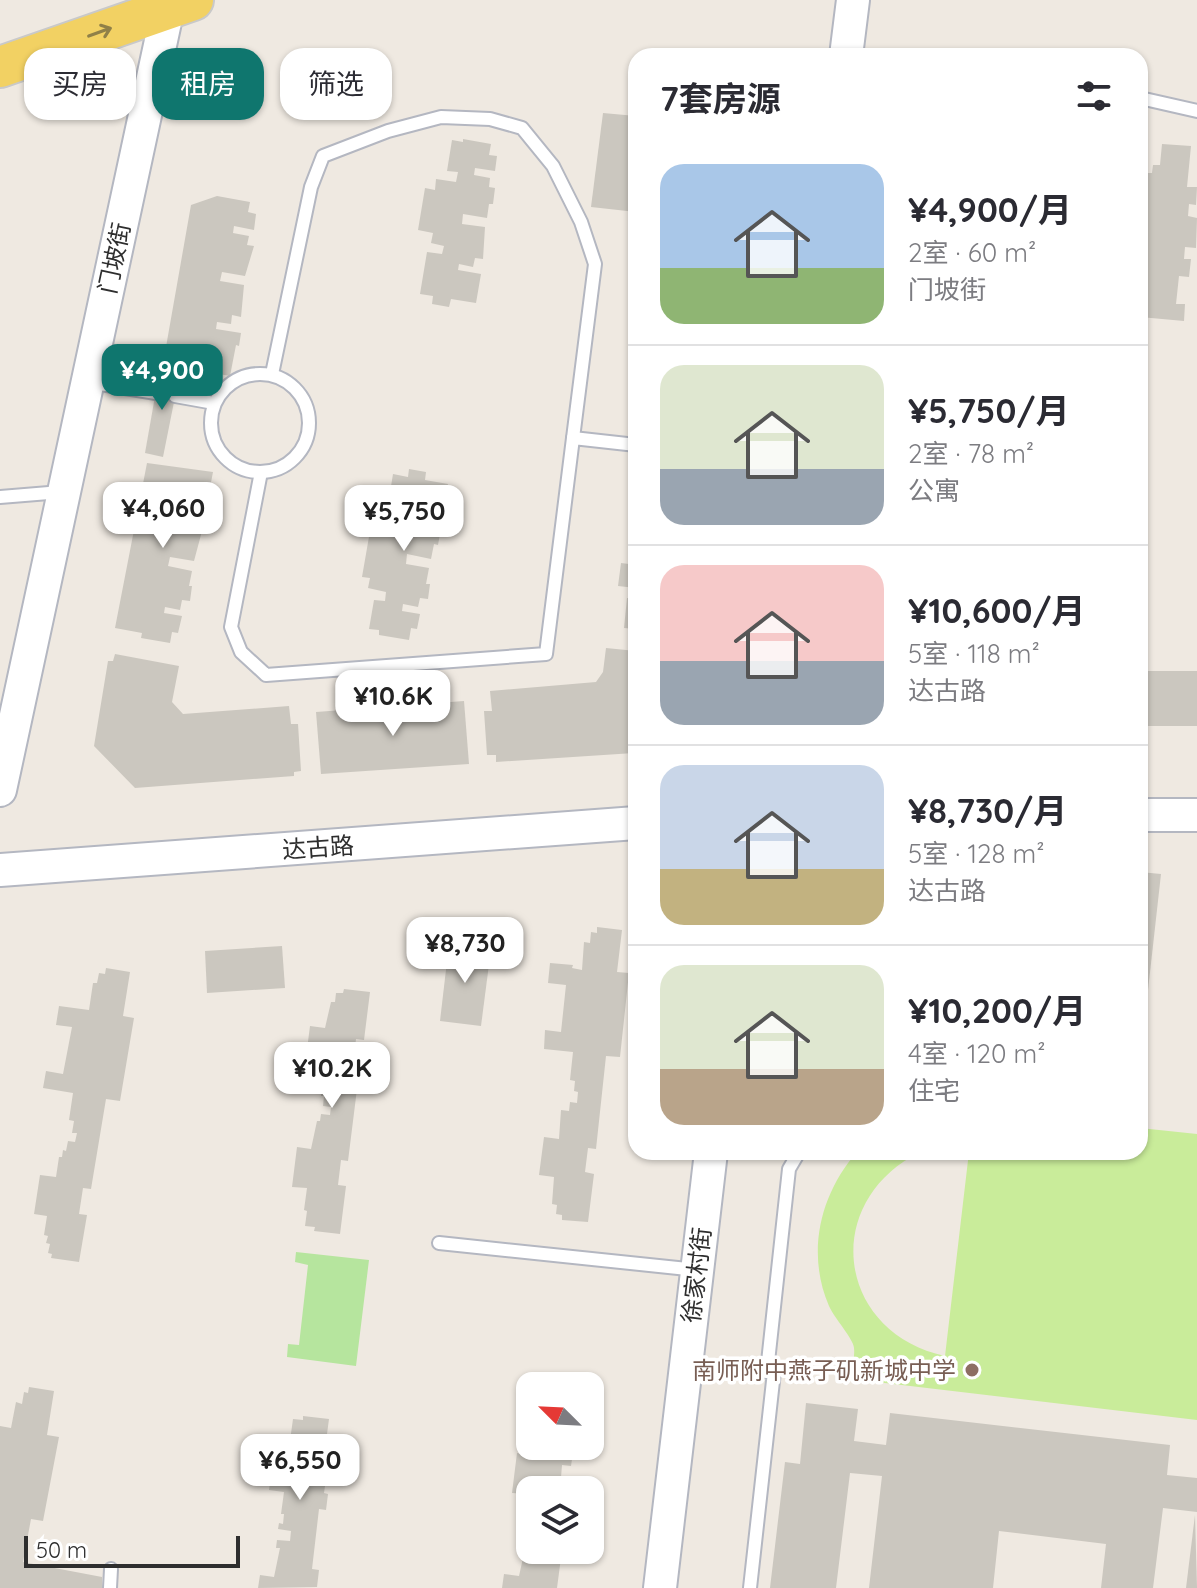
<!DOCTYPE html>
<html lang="zh">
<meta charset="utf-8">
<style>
body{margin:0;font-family:Quicksand,"Noto Sans SC",sans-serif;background:#f2f2f3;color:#2b2b33;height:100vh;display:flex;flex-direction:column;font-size:30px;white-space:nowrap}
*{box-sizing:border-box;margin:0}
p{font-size:26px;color:#7c7c81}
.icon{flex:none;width:44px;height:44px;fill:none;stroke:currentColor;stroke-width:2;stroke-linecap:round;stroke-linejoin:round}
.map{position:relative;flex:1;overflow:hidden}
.drawer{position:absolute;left:628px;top:48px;width:520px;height:1112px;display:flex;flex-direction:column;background:#fff;border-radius:24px;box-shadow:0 2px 6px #0004}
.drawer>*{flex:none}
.hud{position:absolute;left:24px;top:48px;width:484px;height:72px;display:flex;gap:16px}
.needle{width:52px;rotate:294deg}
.controls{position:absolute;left:516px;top:1372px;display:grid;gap:16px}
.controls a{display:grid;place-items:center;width:88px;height:88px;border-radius:16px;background:#fff;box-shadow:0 2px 6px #0004;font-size:40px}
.scale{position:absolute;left:24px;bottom:20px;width:216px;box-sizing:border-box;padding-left:8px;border:4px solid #2e2e2e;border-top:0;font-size:22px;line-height:28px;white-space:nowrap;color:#2e2e2e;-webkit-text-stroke:6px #fff;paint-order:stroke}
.price{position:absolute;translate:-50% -68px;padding:0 18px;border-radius:16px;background:#fff;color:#222;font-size:26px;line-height:52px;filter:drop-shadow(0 2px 4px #0008)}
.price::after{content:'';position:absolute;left:50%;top:48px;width:24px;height:18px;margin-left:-12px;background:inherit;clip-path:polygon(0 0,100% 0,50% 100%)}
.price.active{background:#0f766e;color:#fff}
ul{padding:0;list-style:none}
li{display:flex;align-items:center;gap:24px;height:200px;padding:0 32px}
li+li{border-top:2px solid #e1e1e2}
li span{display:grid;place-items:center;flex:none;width:224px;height:160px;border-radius:24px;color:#555}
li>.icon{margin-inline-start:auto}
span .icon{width:96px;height:96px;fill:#fffc;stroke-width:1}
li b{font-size:34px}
h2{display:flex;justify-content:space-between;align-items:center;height:96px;padding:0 32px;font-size:34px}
.tag{padding:0 28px;border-radius:24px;background:#fff;box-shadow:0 2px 6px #0004;font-size:28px;line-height:72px}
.tag.active{background:#0f766e;color:#fff}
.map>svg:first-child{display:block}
</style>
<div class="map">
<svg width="1197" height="1588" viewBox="0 0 1197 1588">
<rect width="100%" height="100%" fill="#efe9e1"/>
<polygon fill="#b6e59e" points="296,1252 369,1260 356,1366 287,1357 288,1344 299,1345 308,1265 295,1262"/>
<path fill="#c9ec9a" d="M1140,1128L1197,1134V1420L851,1379C852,1369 855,1358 854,1348C853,1338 834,1318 829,1306C806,1253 820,1194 857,1152H920C820,1202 836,1332 945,1356L969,1152H1140Z"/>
<g fill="#cbc7bf">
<polygon points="603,113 636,116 636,212 591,207"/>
<polygon points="463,139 491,144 489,155 497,156 495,171 475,168 474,175 490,178 489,187 495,188 493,204 489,204 487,218 463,214 462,224 485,227 483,259 475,258 473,267 459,264 458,270 481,274 476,303 451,299 449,307 432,304 433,296 420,294 427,252 442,254 444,246 431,243 433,233 418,230 425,188 435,190 436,179 456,182 458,172 447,171 452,140 463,142"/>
<polygon points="1162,144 1191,146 1187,187 1197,187 1196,205 1189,204 1188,216 1197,218 1196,248 1185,247 1184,259 1191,259 1189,277 1179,276 1176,304 1185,304 1184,321 1140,317 1143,273 1140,273 1140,241 1144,216 1140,216 1140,185 1146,185 1147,173 1152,173 1153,165 1160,165"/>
<polygon points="217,196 250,202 248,212 256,214 254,230 234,226 233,233 249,236 247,245 254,246 245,276 222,272 220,281 244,285 241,317 232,315 231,324 217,322 216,329 241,333 239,346 236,345 230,376 163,364 191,205"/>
<polygon points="160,368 180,372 163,457 145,453"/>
<polygon points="147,463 213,472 207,503 210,503 208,516 183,511 182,519 198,521 197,529 202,531 194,561 170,557 168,566 192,571 189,586 192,586 190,601 182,600 180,610 165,607 164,613 182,616 178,633 172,632 170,643 141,638 142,633 115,628"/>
<polygon points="409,469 426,472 425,480 448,484 443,514 420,510 419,514 434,517 432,527 441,528 438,545 434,544 431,559 407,554 406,564 429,568 426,584 430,584 428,599 420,598 418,607 403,604 402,611 420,614 417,629 411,628 409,640 379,635 379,630 369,629 374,600 385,601 386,592 368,588 370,578 362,577 370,531 386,534 387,526 399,528 400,519 386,517 393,474 408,477"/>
<polygon points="634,519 636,519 636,588 618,586 621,563 629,564"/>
<polygon points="627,598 636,599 636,629 624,628"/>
<polygon points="606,648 636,651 636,750 634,753 496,762 496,755 487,755 484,711 492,711 490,691 596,682 603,672"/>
<polygon points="115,654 179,666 172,702 183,714 289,706 291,724 298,724 301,771 294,772 294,776 135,788 94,746 108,661 113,661"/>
<rect x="1140" y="671" width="57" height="55"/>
<polygon points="464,701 469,764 321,774 316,712"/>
<polygon points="1140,872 1161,874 1142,1044 1140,1044"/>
<polygon points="597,927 622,930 617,972 629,973 620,1057 606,1056 596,1149 588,1148 585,1172 594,1174 588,1222 562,1220 562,1215 556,1214 557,1205 552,1204 554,1177 539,1175 544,1137 559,1139 561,1110 569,1111 570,1102 577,1103 578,1092 574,1091 575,1081 570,1080 573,1052 544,1049 545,1030 561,1032 566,985 548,983 550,963 573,965 572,968 582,970 584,942 590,943 591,932 597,933"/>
<polygon points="449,944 491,949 481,1026 440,1021"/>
<polygon points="282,946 285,988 207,993 205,951"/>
<polygon points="106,968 130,972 123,1016 134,1018 120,1101 106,1099 91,1189 83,1188 79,1214 87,1215 79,1262 51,1258 52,1254 48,1253 50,1244 46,1243 48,1236 44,1235 47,1216 34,1214 40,1175 56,1177 59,1157 62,1157 63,1150 66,1151 68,1141 75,1142 77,1133 72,1133 74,1121 69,1120 73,1093 43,1088 46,1071 63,1074 72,1027 56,1025 59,1006 89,1010 93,983 97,983 99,973 105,974"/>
<polygon points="344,989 370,992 364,1040 356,1039 353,1064 360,1065 348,1161 341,1160 338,1185 346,1186 340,1234 314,1231 315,1227 305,1226 307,1211 304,1210 307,1188 292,1187 297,1147 311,1149 317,1121 320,1121 321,1114 330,1115 331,1107 323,1106 324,1096 321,1096 322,1088 319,1088 321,1067 305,1065 310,1026 325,1028 331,1002 335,1002 336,993 343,993"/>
<polygon points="29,1387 54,1391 47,1435 59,1437 43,1521 31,1519 23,1562 102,1577 102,1588 0,1588 0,1426 11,1428 16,1402 22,1404 24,1392 28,1393"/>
<polygon points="806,1403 858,1409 854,1441 886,1445 890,1413 1170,1445 1167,1475 1197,1478 1197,1512 1163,1508 1153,1588 1101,1588 1106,1544 999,1531 993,1588 869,1588 882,1476 850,1473 836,1588 770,1588 785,1462 800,1464"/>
<polygon points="303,1416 329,1419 325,1449 334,1450 331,1465 328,1465 324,1493 328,1494 326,1510 319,1509 312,1569 319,1570 317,1587 258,1588 260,1575 274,1577 280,1548 276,1548 277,1540 290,1541 291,1531 278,1529 279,1523 283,1524 284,1514 281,1514 284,1492 269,1490 274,1453 288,1455 293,1419 303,1420"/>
<polygon points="535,1446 574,1446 571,1466 562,1465 560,1490 530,1490 530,1514 525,1514 527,1494 512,1493 517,1453 534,1456"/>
<polygon points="1195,1515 1197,1588 1186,1588"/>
<polygon points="525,1549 562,1550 557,1588 502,1588 504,1574 519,1576"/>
</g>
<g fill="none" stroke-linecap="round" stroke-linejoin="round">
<defs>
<g id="service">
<polyline points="1140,98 1197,111"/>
<circle cx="260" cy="423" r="49"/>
<polyline points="272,374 311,187 323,156 388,131 441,117 490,119 522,128 553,166 581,222 595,264 573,438"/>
<polyline points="88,382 156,393"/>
<polyline points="175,396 214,403"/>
<polyline points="261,472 231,627 241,652 266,675 546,654 573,438 636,445"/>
<polyline points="0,497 61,492"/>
<polyline points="439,1243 697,1270"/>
<polyline points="689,1365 774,1372 750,1588"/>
<polyline points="767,1371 789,1169 799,1152"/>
<polyline points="110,1588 111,1569"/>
</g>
<g id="tertiary">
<polyline points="846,56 853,0"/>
<polyline points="0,790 168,8"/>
<polyline points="1140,815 1197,815"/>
<polyline points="0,870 636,823"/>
<polyline points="660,1588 711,1152"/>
</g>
<polyline id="primary" points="0,67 193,0"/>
</defs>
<use href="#service" stroke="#b4b7c1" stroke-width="16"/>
<use href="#tertiary" stroke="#b4b7c1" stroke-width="36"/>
<use href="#primary" stroke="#c9c9c9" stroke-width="44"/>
<use href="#service" stroke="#fff" stroke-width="12"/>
<use href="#tertiary" stroke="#fff" stroke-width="32"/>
<use href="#primary" stroke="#f2d163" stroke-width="40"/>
</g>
<defs><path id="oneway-shaft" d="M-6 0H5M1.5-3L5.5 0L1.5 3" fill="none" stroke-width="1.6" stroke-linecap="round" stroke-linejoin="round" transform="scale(2)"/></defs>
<use stroke="#908048" href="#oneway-shaft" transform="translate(100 32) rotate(-20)"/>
<circle fill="#8d6e63" stroke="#fff" stroke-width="3" cx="972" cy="1370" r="8"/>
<g text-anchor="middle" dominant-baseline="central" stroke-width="7" stroke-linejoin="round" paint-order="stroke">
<g font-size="24" fill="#2e2e2e" stroke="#fff">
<text transform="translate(114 258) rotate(-78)">门坡街</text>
<text transform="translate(318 847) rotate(-4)">达古路</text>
<text transform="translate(696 1275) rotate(-83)">徐家村街</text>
</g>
<g font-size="24" fill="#785e54" stroke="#fff" text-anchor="end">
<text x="956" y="1370">南师附中燕子矶新城中学</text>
</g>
</g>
</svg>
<div class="controls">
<a><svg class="needle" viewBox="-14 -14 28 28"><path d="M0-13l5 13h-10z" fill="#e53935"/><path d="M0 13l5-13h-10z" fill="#7c7c81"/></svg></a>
<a><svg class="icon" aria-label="layers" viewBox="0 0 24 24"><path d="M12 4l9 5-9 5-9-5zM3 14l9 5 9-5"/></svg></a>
</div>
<div class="scale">50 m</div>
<b class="price active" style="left:162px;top:412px">¥4,900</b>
<b class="price" style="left:163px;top:550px">¥4,060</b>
<b class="price" style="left:404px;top:553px">¥5,750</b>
<b class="price" style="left:393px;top:738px">¥10.6K</b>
<b class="price" style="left:465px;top:985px">¥8,730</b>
<b class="price" style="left:332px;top:1110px">¥10.2K</b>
<b class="price" style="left:300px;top:1502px">¥6,550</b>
<div class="hud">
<a class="tag">买房</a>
<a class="tag active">租房</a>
<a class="tag">筛选</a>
</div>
<section class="drawer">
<h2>7套房源<svg class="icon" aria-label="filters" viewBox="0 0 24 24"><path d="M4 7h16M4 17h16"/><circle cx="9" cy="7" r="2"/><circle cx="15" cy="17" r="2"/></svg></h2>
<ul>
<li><span style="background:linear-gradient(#a9c7e8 65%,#8fb573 0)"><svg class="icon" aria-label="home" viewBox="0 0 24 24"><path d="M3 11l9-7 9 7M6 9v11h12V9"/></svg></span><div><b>¥4,900/月</b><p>2室 · 60 m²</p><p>门坡街</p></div></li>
<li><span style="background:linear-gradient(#dfe7d0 65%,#9aa5b1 0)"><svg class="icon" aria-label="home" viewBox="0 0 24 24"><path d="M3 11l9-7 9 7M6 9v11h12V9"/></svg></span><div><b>¥5,750/月</b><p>2室 · 78 m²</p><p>公寓</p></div></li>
<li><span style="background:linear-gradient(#f6c9c9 60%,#9aa5b1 0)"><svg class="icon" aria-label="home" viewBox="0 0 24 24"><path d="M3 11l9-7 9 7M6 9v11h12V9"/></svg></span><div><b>¥10,600/月</b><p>5室 · 118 m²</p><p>达古路</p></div></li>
<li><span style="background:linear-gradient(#c9d6e8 65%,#c2b280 0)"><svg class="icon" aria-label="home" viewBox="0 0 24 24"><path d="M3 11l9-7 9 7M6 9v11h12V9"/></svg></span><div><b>¥8,730/月</b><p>5室 · 128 m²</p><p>达古路</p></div></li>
<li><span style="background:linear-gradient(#dfe7d0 65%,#b9a48a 0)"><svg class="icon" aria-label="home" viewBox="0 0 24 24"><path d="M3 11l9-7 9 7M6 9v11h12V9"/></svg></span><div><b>¥10,200/月</b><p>4室 · 120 m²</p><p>住宅</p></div></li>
</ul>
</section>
</div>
